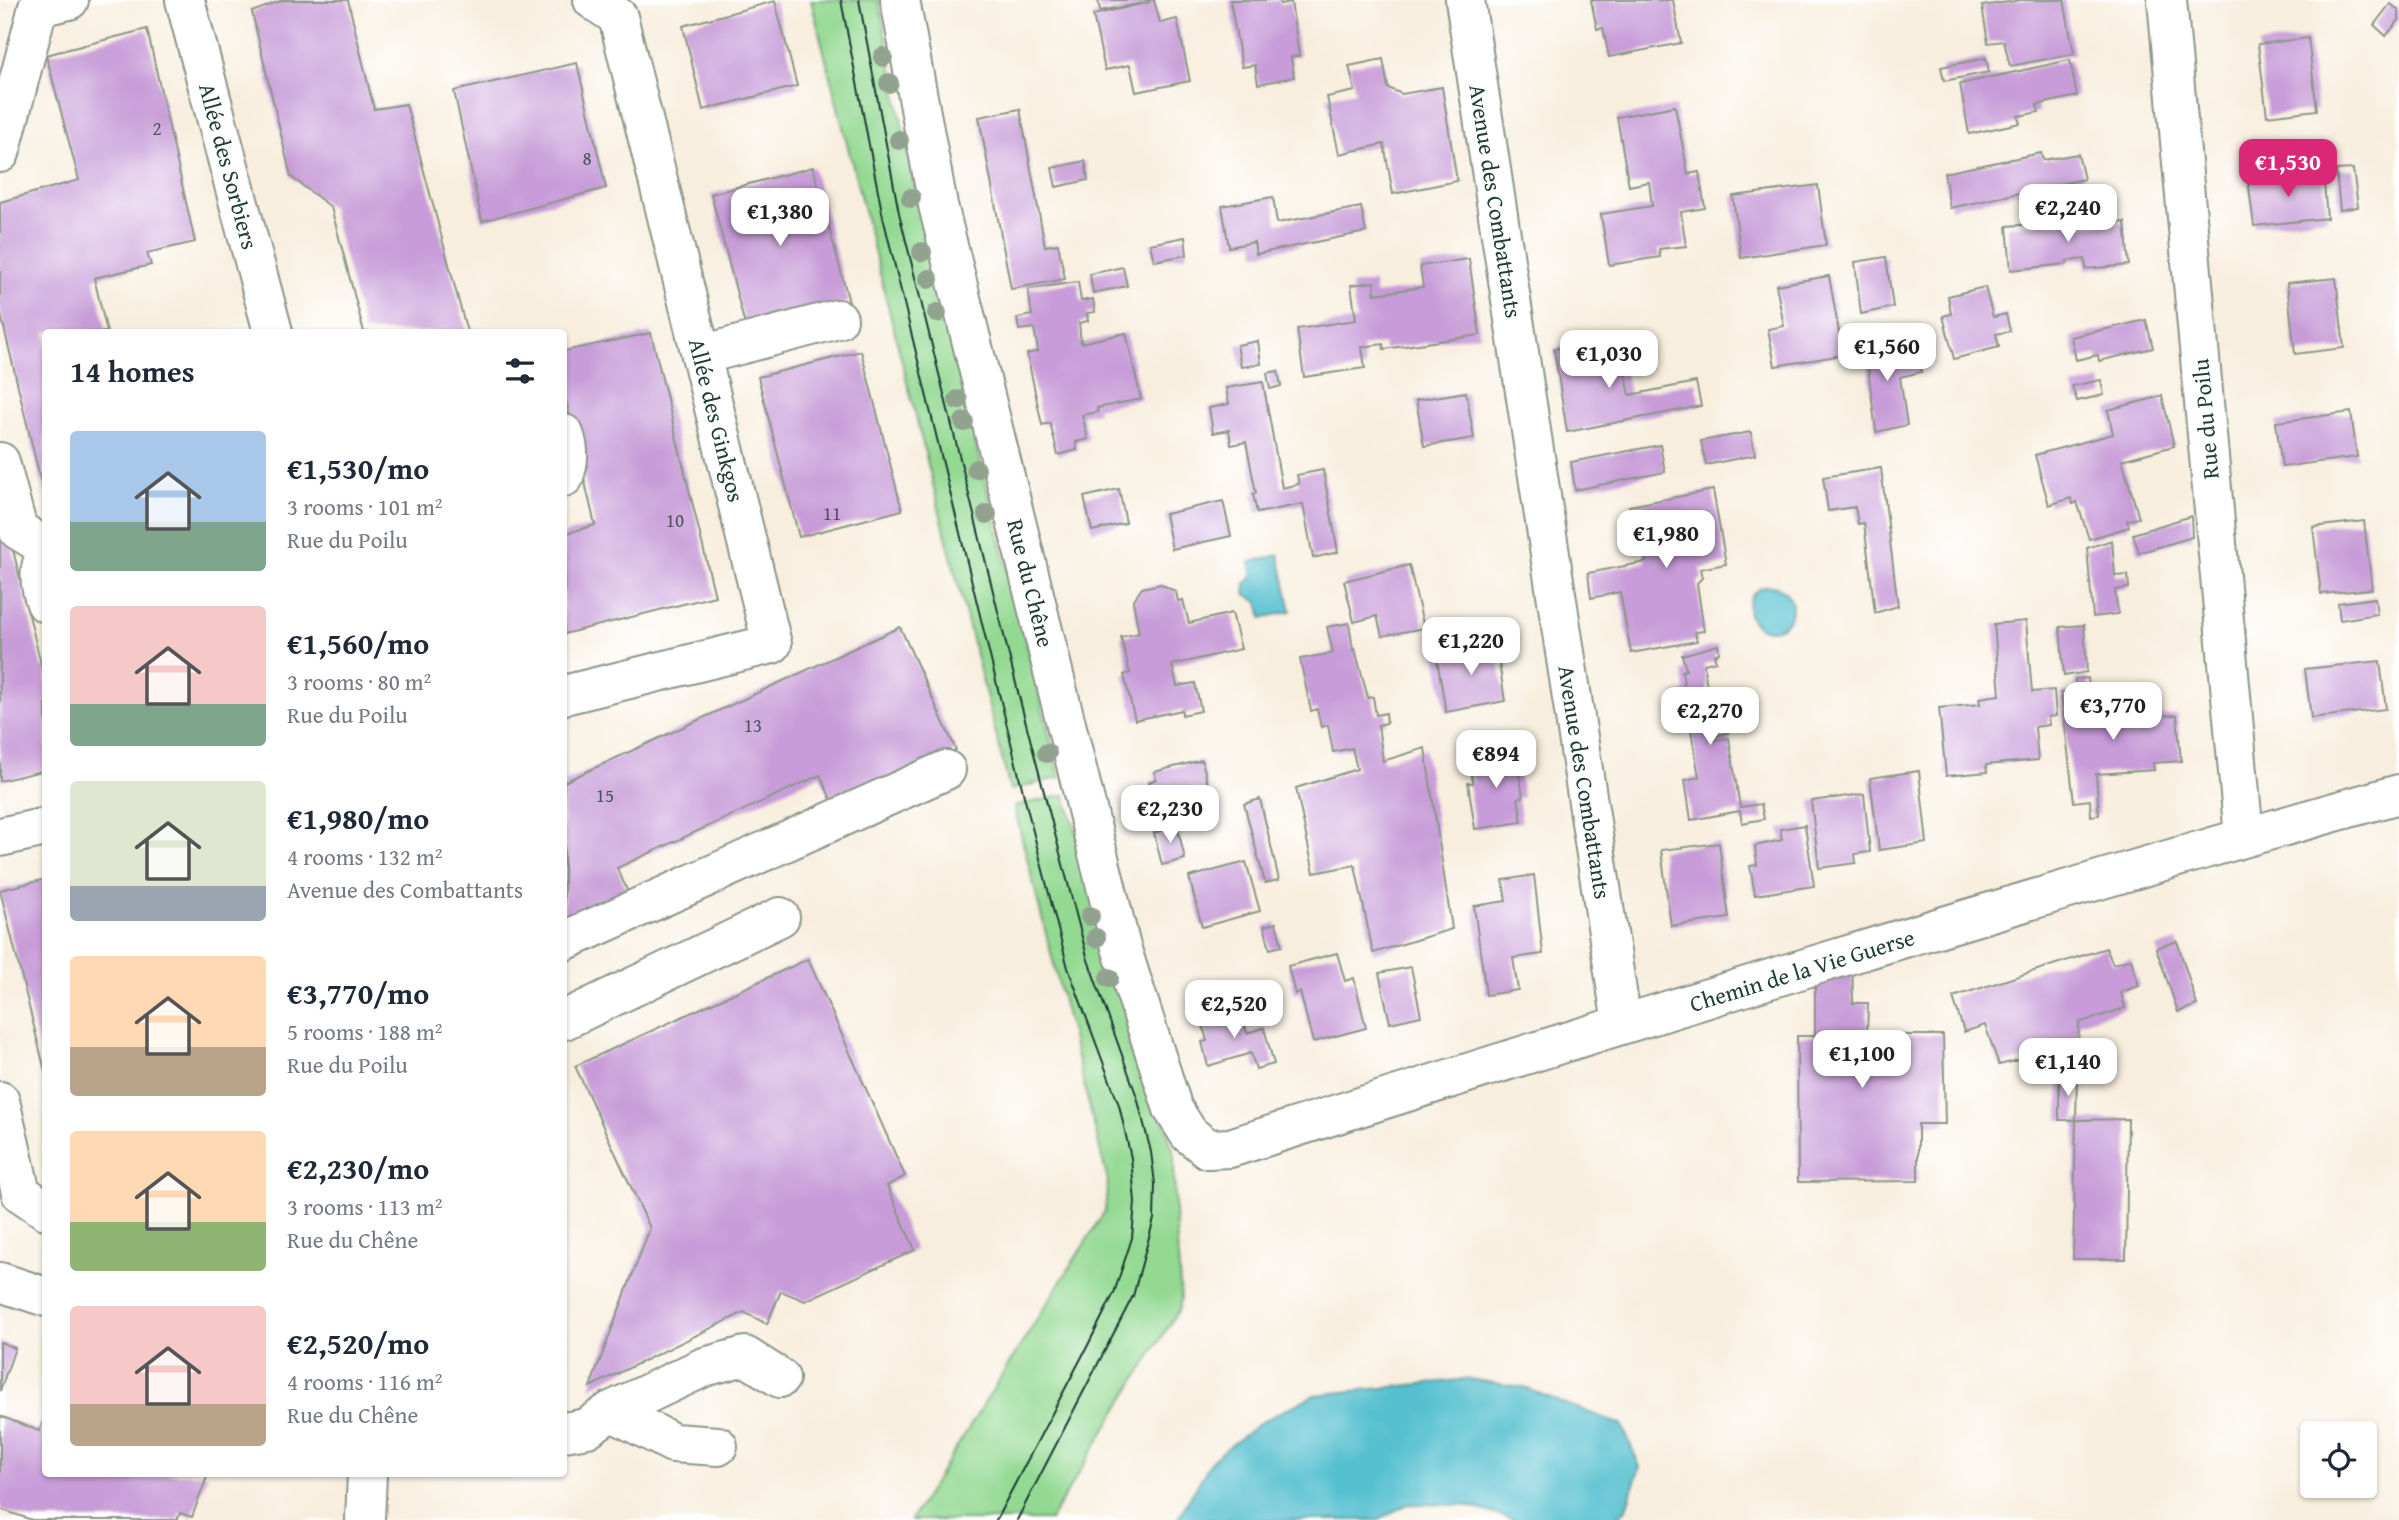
<!DOCTYPE html>
<meta charset="utf-8">
<style>
body{margin:0;font-family:"Gentium Book Plus",serif;background:#f2f2f3;color:#1f2937;height:100vh;display:flex;flex-direction:column;font-size:26px;white-space:nowrap}
*{box-sizing:border-box;margin:0}
p{font-size:23px;color:#747a83}
.icon{flex:none;width:38px;height:38px;fill:none;stroke:currentColor;stroke-width:2;stroke-linecap:round;stroke-linejoin:round}
.map{position:relative;flex:1;overflow:hidden}
.side{position:absolute;left:42px;top:329px;width:525px;height:1148px;display:flex;flex-direction:column;background:#fff;border-radius:7px;box-shadow:0 2px 5px #0004}
.side>*{flex:none}
.tools{position:absolute;left:2300px;top:1421px;display:grid;gap:14px}
.tools a{display:grid;place-items:center;width:77px;height:77px;border-radius:7px;background:#fff;box-shadow:0 2px 5px #0004;font-size:35px}
.price{position:absolute;translate:-50% -60px;padding:0 16px;border-radius:14px;background:#fff;color:#222;font-size:23px;line-height:46px;filter:drop-shadow(0 2px 4px #0008)}
.price::after{content:'';position:absolute;left:50%;top:42px;width:21px;height:16px;margin-left:-10px;background:inherit;clip-path:polygon(0 0,100% 0,50% 100%)}
.price.on{background:#db2777;color:#fff}
ul{padding:0;list-style:none}
li{display:flex;align-items:center;gap:21px;height:175px;padding:0 28px}
li span{display:grid;place-items:center;flex:none;width:196px;height:140px;border-radius:7px;color:#555}
li>.icon{margin-inline-start:auto}
span .icon{width:84px;height:84px;fill:#fffc;stroke-width:1}
li b{font-size:30px}
h2{display:flex;justify-content:space-between;align-items:center;height:84px;padding:0 28px;font-size:30px}
.map>svg:first-child{display:block}
</style>
<div class="map">
<svg width="2399" height="1520" viewBox="0 0 2399 1520">
<rect width="100%" height="100%" fill="#fff"/>
<filter id="ink" filterUnits="userSpaceOnUse"><feTurbulence type="fractalNoise" baseFrequency=".0143" numOctaves="2"/><feDisplacementMap in="SourceGraphic" scale="14" xChannelSelector="R" yChannelSelector="G"/><feConvolveMatrix kernelMatrix="1 2 1 2 8 2 1 2 1" color-interpolation-filters="sRGB"/></filter>
<filter id="wash" filterUnits="userSpaceOnUse"><feTurbulence type="fractalNoise" baseFrequency=".00686" numOctaves="4" result="noise"/><feDisplacementMap in="SourceGraphic" scale="28" xChannelSelector="R" yChannelSelector="G"/><feGaussianBlur stdDeviation="1.57" result="paint"/><feColorMatrix in="noise" values="0 0 0 0 0 0 0 0 0 0 0 0 0 0 0 0 0 1.4 0 .05"/><feComposite in="paint" operator="in"/></filter>
<g filter="url(#wash)">
<rect width="100%" height="100%" fill="#f8eede"/>
<g fill="#93d992" stroke="#598b63" stroke-width="2">
<polygon points="811,0 879,0 914,188 940,301 1060,777 1010,790"/>
<polygon points="1065,795 1174,1154 1175,1214 1181,1300 1179,1309 1050,1520 911,1520 1105,1211 1108,1181 1014,806"/>
</g>
<g fill="#55c0cf" stroke="#3a7e82" stroke-width="2">
<polygon points="1279,555 1291,611 1262,618 1258,602 1245,594 1246,583 1253,576 1250,562"/>
<circle cx="1770" cy="608" r="22"/>
<polygon points="1468,1379 1522,1387 1622,1425 1640,1467 1625,1511 1614,1520 1516,1520 1464,1505 1408,1504 1379,1520 1177,1520 1212,1460 1261,1422 1314,1395"/>
</g>
<g id="blocks">
<g fill="#c79cd8">
<polygon points="283,0 348,0 374,109 406,104 467,332 364,332 331,207 291,177 252,12"/>
<polygon points="1098,0 1154,0 1160,23 1177,19 1190,81 1136,92 1130,65 1105,70 1093,15 1150,2 1100,11"/>
<polygon points="1230,0 1280,0 1280,4 1291,2 1299,56 1291,57 1294,77 1258,84 1255,65 1242,67"/>
<polygon points="1591,0 1673,0 1681,43 1609,57 1603,28 1597,29"/>
<polygon points="2021,0 2064,0 2074,54 2010,66 2004,41 1988,43 1982,6"/>
<polygon points="775,1 797,86 703,110 683,26"/>
<polygon points="2390,4 2399,10 2399,20 2386,36 2374,25"/>
<polygon points="147,29 195,242 147,253 151,265 94,278 107,332 46,332 44,495 0,311 0,202 79,180 46,55"/>
<polygon points="2308,38 2317,110 2267,116 2258,44"/>
<polygon points="1986,58 1989,72 1944,81 1941,67"/>
<polygon points="1383,59 1388,88 1402,94 1442,87 1457,181 1393,194 1384,144 1339,154 1327,97 1355,91 1349,66"/>
<polygon points="2070,60 2077,96 2037,105 2039,112 2018,116 2020,123 1969,134 1960,84"/>
<polygon points="577,63 606,188 482,221 454,91"/>
<polygon points="1675,106 1688,174 1699,172 1705,208 1681,212 1686,246 1659,249 1660,257 1609,265 1601,214 1652,206 1649,182 1629,186 1617,117"/>
<polygon points="1020,109 1045,246 1058,244 1065,279 1011,289 979,117"/>
<polygon points="2041,153 2043,160 2078,154 2084,179 1950,208 1944,173"/>
<polygon points="1085,161 1088,180 1056,187 1052,168"/>
<polygon points="813,167 849,302 746,329 711,194"/>
<polygon points="2353,169 2358,207 2340,210 2336,170"/>
<polygon points="2323,172 2327,218 2254,226 2248,180"/>
<polygon points="1818,185 1826,245 1741,258 1733,196"/>
<polygon points="1273,197 1277,223 1361,207 1366,232 1256,254 1254,242 1229,247 1222,206"/>
<polygon points="2081,213 2081,226 2125,222 2129,265 2086,269 2085,259 2067,261 2067,264 2011,270 2007,226 2064,222 2063,215"/>
<polygon points="1185,237 1187,255 1154,261 1150,244"/>
<polygon points="1886,257 1893,307 1861,314 1855,262"/>
<polygon points="1469,259 1480,335 1384,349 1383,344 1362,347 1365,368 1304,377 1297,329 1356,320 1351,285 1374,282 1375,294 1423,287 1420,266"/>
<polygon points="1123,267 1127,286 1093,293 1090,274"/>
<polygon points="1829,276 1843,355 1775,366 1768,329 1784,326 1776,285"/>
<polygon points="2336,278 2344,348 2295,354 2287,283"/>
<polygon points="1078,282 1081,301 1093,299 1095,312 1087,313 1088,321 1079,323 1081,343 1126,333 1141,399 1097,408 1098,412 1082,415 1088,439 1076,442 1077,450 1058,455 1050,423 1042,425 1027,354 1038,351 1034,328 1019,330 1017,318 1032,315 1028,289"/>
<polygon points="1985,287 1993,317 2006,314 2010,331 1996,334 1999,347 1954,359 1943,316 1951,314 1948,296"/>
<polygon points="2146,320 2153,348 2099,361 2098,355 2076,360 2071,337"/>
<polygon points="1886,332 1890,364 1917,358 1921,372 1900,377 1907,425 1876,432 1864,335"/>
<polygon points="651,333 715,596 564,634 564,534 595,525 564,392 564,351"/>
<polygon points="1606,338 1612,369 1624,366 1630,395 1696,382 1701,406 1567,432 1554,349"/>
<polygon points="1258,341 1261,364 1241,367 1237,345"/>
<polygon points="861,351 902,510 799,537 758,377"/>
<polygon points="1278,371 1281,386 1270,389 1267,373"/>
<polygon points="2101,380 2104,395 2077,401 2072,386"/>
<polygon points="1263,382 1282,488 1299,484 1297,475 1323,470 1338,552 1313,558 1303,504 1257,513 1253,494 1256,493 1246,442 1231,445 1229,430 1213,433 1209,408 1229,404 1226,388"/>
<polygon points="1466,392 1474,438 1424,446 1416,400"/>
<polygon points="2162,396 2174,446 2122,460 2139,518 2127,520 2129,527 2089,539 2077,502 2073,504 2071,498 2049,505 2035,455 2113,434 2108,410"/>
<polygon points="2351,412 2357,457 2282,467 2276,422"/>
<polygon points="1751,432 1755,455 1706,465 1701,441"/>
<polygon points="1660,445 1665,472 1575,490 1571,462"/>
<polygon points="1881,468 1898,606 1875,613 1864,523 1858,524 1855,507 1828,511 1823,477"/>
<polygon points="1119,489 1126,523 1092,531 1084,497"/>
<polygon points="1713,490 1726,564 1700,569 1702,578 1697,583 1704,631 1695,632 1697,641 1631,653 1620,592 1591,598 1588,573 1646,562 1644,549 1637,550 1629,506"/>
<polygon points="1223,501 1231,536 1172,549 1165,514"/>
<polygon points="0,505 2,505 42,668 46,667 46,770 0,781"/>
<polygon points="2191,516 2192,537 2139,553 2133,534"/>
<polygon points="2364,521 2372,589 2321,594 2313,527"/>
<polygon points="2112,540 2115,576 2128,575 2129,588 2115,590 2118,614 2093,617 2087,548"/>
<polygon points="1409,565 1424,628 1382,636 1377,616 1354,622 1344,581"/>
<polygon points="1161,584 1176,592 1178,601 1183,600 1189,623 1232,613 1241,649 1172,665 1177,686 1195,683 1201,711 1182,715 1182,710 1135,720 1124,675 1130,673 1121,637 1139,633 1133,601 1142,588"/>
<polygon points="2375,598 2377,614 2340,620 2338,603"/>
<polygon points="2026,621 2032,692 2054,690 2056,716 2048,717 2049,725 2035,727 2038,760 1986,765 1987,772 1946,776 1939,708 1980,704 1979,698 2000,695 1994,624"/>
<polygon points="1349,623 1353,650 1355,649 1368,698 1373,697 1376,715 1386,713 1387,723 1378,725 1383,761 1425,748 1452,929 1373,953 1355,865 1314,873 1296,788 1357,769 1352,748 1333,752 1328,725 1321,727 1317,709 1311,711 1300,659 1333,653 1327,627"/>
<polygon points="2084,625 2087,672 2064,676 2060,627"/>
<polygon points="900,627 956,750 834,806 820,775 617,868 631,899 564,930 564,782"/>
<polygon points="1496,643 1505,701 1446,712 1436,654"/>
<polygon points="1718,645 1719,653 1714,655 1716,661 1704,664 1709,705 1723,702 1728,733 1715,736 1715,740 1729,738 1740,807 1761,804 1764,819 1742,823 1740,811 1691,820 1685,780 1699,777 1687,707 1677,709 1675,693 1685,691 1682,671 1686,670 1682,655"/>
<polygon points="2380,661 2386,709 2311,718 2305,669"/>
<polygon points="2088,678 2091,712 2136,709 2137,717 2177,715 2181,761 2153,763 2154,770 2096,774 2099,815 2091,816 2090,800 2074,802 2061,693 2076,691 2075,679"/>
<polygon points="1516,752 1523,797 1518,798 1522,822 1475,829 1468,783 1473,783 1469,759"/>
<polygon points="1202,760 1214,811 1167,823 1166,820 1159,822 1149,782 1156,779 1154,772"/>
<polygon points="1919,771 1927,843 1879,850 1870,778"/>
<polygon points="1864,794 1870,852 1855,854 1856,863 1819,868 1811,801"/>
<polygon points="1260,799 1279,880 1265,883 1244,804"/>
<polygon points="1177,825 1185,859 1162,865 1154,833"/>
<polygon points="1805,825 1814,886 1755,895 1750,866 1757,865 1755,846 1782,840 1780,829"/>
<polygon points="1719,843 1729,918 1671,926 1661,850"/>
<polygon points="1246,862 1260,911 1202,927 1189,877"/>
<polygon points="1534,875 1543,954 1513,958 1518,990 1486,995 1474,906 1506,901 1503,880"/>
<polygon points="46,879 46,1071 45,1071 0,890"/>
<polygon points="1276,923 1282,946 1270,949 1264,926"/>
<polygon points="2177,941 2197,1005 2178,1012 2156,948"/>
<polygon points="2106,948 2113,964 2131,959 2139,986 2121,992 2125,1008 2079,1023 2078,1050 2039,1061 2038,1055 1999,1065 1985,1025 1964,1032 1953,997"/>
<polygon points="1337,953 1345,981 1354,978 1366,1028 1313,1042 1300,992 1295,994 1288,966"/>
<polygon points="1852,955 1853,1003 1868,1003 1867,1035 1943,1035 1945,1124 1918,1124 1918,1181 1798,1182 1797,1036 1815,1036 1815,967"/>
<polygon points="808,959 905,1176 887,1186 915,1250 805,1301 781,1291 767,1324 744,1312 590,1387 650,1228 575,1066"/>
<polygon points="1411,967 1421,1016 1390,1023 1379,973"/>
<polygon points="1239,1007 1247,1033 1264,1028 1274,1064 1256,1069 1251,1053 1208,1066 1202,1042 1207,1041 1201,1018"/>
<polygon points="2077,1075 2076,1120 2059,1120 2059,1076"/>
<polygon points="2128,1119 2126,1259 2073,1259 2076,1120"/>
<polygon points="0,1342 15,1348 0,1391"/>
<polygon points="46,1415 46,1474 208,1474 192,1517 180,1513 177,1520 32,1520 0,1509 0,1416 39,1431"/>
</g>
</g>
</g>
<g filter="url(#ink)">
<use href="#blocks" fill-opacity="0" stroke="#8c9689" stroke-width="2"/>
<g fill="none" stroke-linecap="round" stroke-linejoin="round">
<defs>
<g id="minor">
<polyline points="185,0 273,332"/>
<path d="M900,0L938,205L1121,947L1173,1109L1189,1134L1208,1149L1230,1148C1618,1025 2007,903 2399,794"/>
<polyline points="1465,0 1622,1024"/>
<polyline points="2167,0 2244,837"/>
<polyline points="0,153 38,7 69,0"/>
<polyline points="701,355 838,319"/>
<path d="M564,434C570,449 569,461 564,477"/>
<polyline points="0,462 18,530 46,547"/>
<path d="M46,552C38,570 39,584 46,603"/>
<polyline points="564,695 772,644 618,17 593,0"/>
<polyline points="0,837 46,827"/>
<polyline points="564,941 946,770"/>
<polyline points="564,1020 780,917"/>
<polyline points="0,1101 21,1193 46,1210"/>
<polyline points="0,1282 46,1297"/>
<polyline points="611,1411 673,1443 718,1446"/>
<polyline points="564,1432 587,1428 611,1411 704,1367 745,1356 780,1378"/>
<polyline points="365,1520 367,1474"/>
</g>
</defs>
<use href="#minor" stroke="#8c9689" stroke-width="42"/>
<use href="#minor" stroke="#fff" stroke-width="38"/>
<g stroke="#1f3d34" stroke-width="2">
<polyline points="841,0 883,217 1024,796 1068,968 1119,1105 1131,1158 1135,1202 1132,1238 1114,1293 1086,1349 996,1520"/>
<polyline points="859,0 899,213 1022,708 1088,960 1137,1097 1151,1152 1155,1184 1154,1219 1133,1296 1017,1520"/>
</g>
</g>
<g fill="#91a28e">
<circle cx="883" cy="57" r="10"/>
<circle cx="889" cy="83" r="10"/>
<circle cx="899" cy="140" r="10"/>
<circle cx="911" cy="198" r="10"/>
<circle cx="922" cy="252" r="10"/>
<circle cx="929" cy="279" r="10"/>
<circle cx="937" cy="313" r="10"/>
<circle cx="958" cy="400" r="10"/>
<circle cx="964" cy="422" r="10"/>
<circle cx="976" cy="469" r="10"/>
<circle cx="987" cy="514" r="10"/>
<circle cx="1047" cy="753" r="10"/>
<circle cx="1090" cy="916" r="10"/>
<circle cx="1096" cy="938" r="10"/>
<circle cx="1109" cy="978" r="10"/>
</g>
</g>
<g text-anchor="middle" dominant-baseline="central" stroke-width="5" stroke-linejoin="round" paint-order="stroke">
<g font-size="19" fill="#49555d">
<text x="157" y="128">2</text>
<text x="587" y="158">8</text>
<text x="832" y="513">11</text>
<text x="675" y="520">10</text>
<text x="753" y="725">13</text>
<text x="605" y="795">15</text>
</g>
<g font-size="23" fill="#1f3d34" stroke="#fff">
<text transform="translate(229 166) rotate(75)">Allée des Sorbiers</text>
<text transform="translate(1496 201) rotate(81)">Avenue des Combattants</text>
<text transform="translate(2205 419) rotate(-95)">Rue du Poilu</text>
<text transform="translate(717 420) rotate(76)">Allée des Ginkgos</text>
<text transform="translate(1031 583) rotate(76)">Rue du Chêne</text>
<text transform="translate(1585 782) rotate(81)">Avenue des Combattants</text>
<text transform="translate(1802 970) rotate(-17)">Chemin de la Vie Guerse</text>
</g>
</g>
</svg>
<div class="tools">
<a><svg class="icon" aria-label="locate" viewBox="0 0 24 24"><circle cx="12" cy="12" r="6"/><path d="M12 2v4M12 18v4M2 12h4M18 12h4"/></svg></a>
</div>
<b class="price on" style="left:2288px;top:199px">€1,530</b>
<b class="price" style="left:2068px;top:244px">€2,240</b>
<b class="price" style="left:780px;top:248px">€1,380</b>
<b class="price" style="left:1887px;top:383px">€1,560</b>
<b class="price" style="left:1609px;top:390px">€1,030</b>
<b class="price" style="left:1666px;top:570px">€1,980</b>
<b class="price" style="left:1471px;top:677px">€1,220</b>
<b class="price" style="left:2113px;top:742px">€3,770</b>
<b class="price" style="left:1710px;top:747px">€2,270</b>
<b class="price" style="left:1496px;top:790px">€894</b>
<b class="price" style="left:1170px;top:845px">€2,230</b>
<b class="price" style="left:1234px;top:1040px">€2,520</b>
<b class="price" style="left:1862px;top:1090px">€1,100</b>
<b class="price" style="left:2068px;top:1098px">€1,140</b>
<section class="side">
<h2>14 homes<svg class="icon" aria-label="filters" viewBox="0 0 24 24"><path d="M4 7h16M4 17h16"/><circle cx="9" cy="7" r="2"/><circle cx="15" cy="17" r="2"/></svg></h2>
<ul>
<li><span style="background:linear-gradient(#a9c7e8 65%,#7fa58c 0)"><svg class="icon" aria-label="home" viewBox="0 0 24 24"><path d="M3 11l9-7 9 7M6 9v11h12V9"/></svg></span><div><b>€1,530/mo</b><p>3 rooms · 101 m²</p><p>Rue du Poilu</p></div></li>
<li><span style="background:linear-gradient(#f6c9c9 70%,#7fa58c 0)"><svg class="icon" aria-label="home" viewBox="0 0 24 24"><path d="M3 11l9-7 9 7M6 9v11h12V9"/></svg></span><div><b>€1,560/mo</b><p>3 rooms · 80 m²</p><p>Rue du Poilu</p></div></li>
<li><span style="background:linear-gradient(#dfe7d0 75%,#9aa5b1 0)"><svg class="icon" aria-label="home" viewBox="0 0 24 24"><path d="M3 11l9-7 9 7M6 9v11h12V9"/></svg></span><div><b>€1,980/mo</b><p>4 rooms · 132 m²</p><p>Avenue des Combattants</p></div></li>
<li><span style="background:linear-gradient(#ffd9b3 65%,#b9a48a 0)"><svg class="icon" aria-label="home" viewBox="0 0 24 24"><path d="M3 11l9-7 9 7M6 9v11h12V9"/></svg></span><div><b>€3,770/mo</b><p>5 rooms · 188 m²</p><p>Rue du Poilu</p></div></li>
<li><span style="background:linear-gradient(#ffd9b3 65%,#8fb573 0)"><svg class="icon" aria-label="home" viewBox="0 0 24 24"><path d="M3 11l9-7 9 7M6 9v11h12V9"/></svg></span><div><b>€2,230/mo</b><p>3 rooms · 113 m²</p><p>Rue du Chêne</p></div></li>
<li><span style="background:linear-gradient(#f6c9c9 70%,#b9a48a 0)"><svg class="icon" aria-label="home" viewBox="0 0 24 24"><path d="M3 11l9-7 9 7M6 9v11h12V9"/></svg></span><div><b>€2,520/mo</b><p>4 rooms · 116 m²</p><p>Rue du Chêne</p></div></li>
</ul>
</section>
</div>
